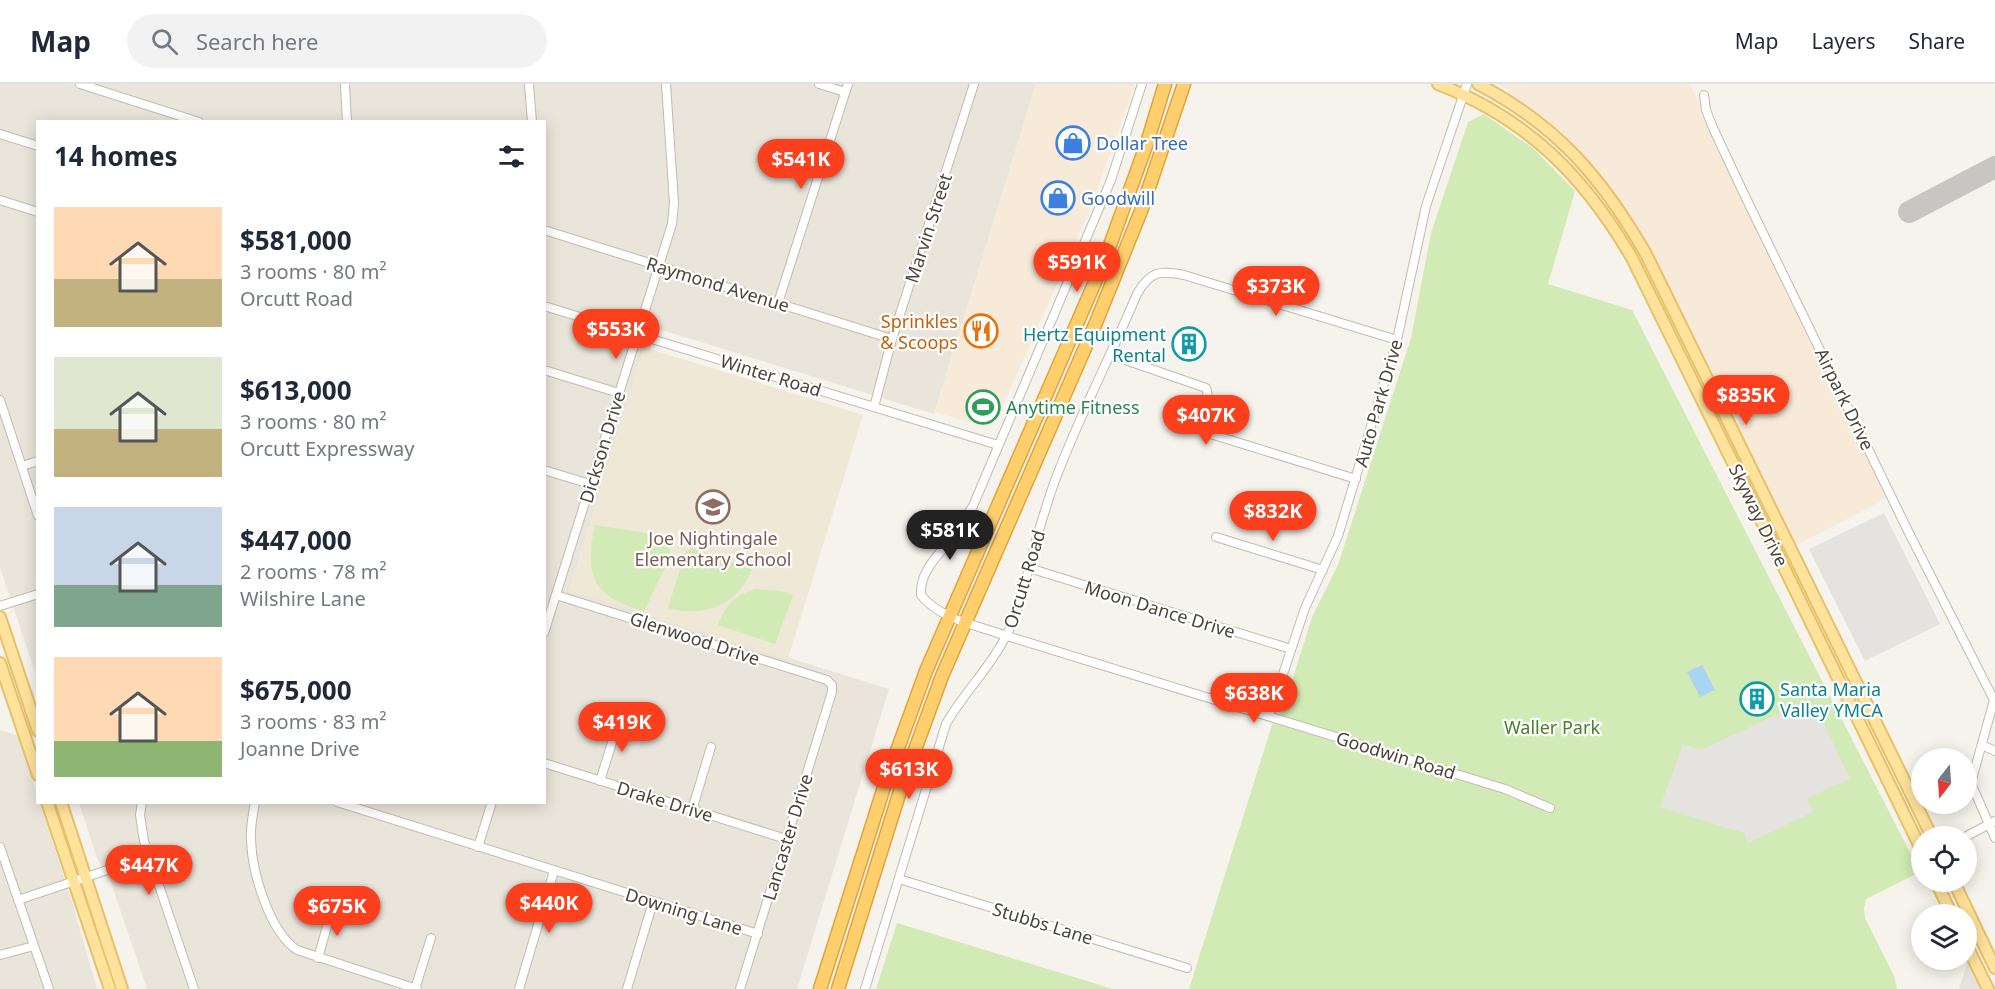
<!DOCTYPE html>
<meta charset="utf-8">
<style>
body{margin:0;font-family:"Noto Sans",sans-serif;background:#f2f2f3;color:#1f2937;height:100vh;display:flex;flex-direction:column;font-size:22px;white-space:nowrap}
*{box-sizing:border-box;margin:0}
p{font-size:20px;color:#747a83}
.icon{flex:none;width:33px;height:33px;fill:none;stroke:currentColor;stroke-width:2;stroke-linecap:round;stroke-linejoin:round}
.map{position:relative;flex:1;overflow:hidden}
.details{position:absolute;left:36px;top:36px;width:510px;height:684px;display:flex;flex-direction:column;background:#fff;border-radius:0px;box-shadow:0 3px 15px #0003}
.details>*{flex:none}
.needle{width:39px;rotate:197deg}
.buttons{position:absolute;left:1911px;top:664px;display:grid;gap:12px}
.buttons a{display:grid;place-items:center;width:66px;height:66px;border-radius:50%;background:#fff;box-shadow:0 3px 15px #0003;font-size:30px}
.price{position:absolute;translate:-50% -51px;padding:0 14px;border-radius:21px;background:#fc3f1d;color:#fff;font-size:20px;line-height:39px;filter:drop-shadow(0 2px 3px #0008)}
.price::after{content:'';position:absolute;left:50%;top:36px;width:18px;height:14px;margin-left:-9px;background:inherit;clip-path:polygon(0 0,100% 0,50% 100%)}
.price.on{background:#222;color:#fff}
ul{padding:0;list-style:none}
li{display:flex;align-items:center;gap:18px;height:150px;padding:0 18px}
li span{display:grid;place-items:center;flex:none;width:168px;height:120px;border-radius:0px;color:#555}
li>.icon{margin-inline-start:auto}
span .icon{width:72px;height:72px;fill:#fffc;stroke-width:1}
li b{font-size:26px}
h2{display:flex;justify-content:space-between;align-items:center;height:72px;padding:0 18px;font-size:26px}
header{display:flex;align-items:center;gap:36px;box-sizing:border-box;height:84px;padding:0 30px;background:#fff;border-bottom:2px solid #e0e1e3}
header strong{font-size:28px}
nav{display:flex;gap:33px;margin-inline-start:auto;font-size:21px}
.search{width:420px;height:54px;background:#f2f2f3;display:flex;align-items:center;gap:15px;box-sizing:border-box;padding:0 21px;border-radius:33px;color:#747a83;font-size:22px}
.map>svg:first-child{display:block}
</style>
<header>
<strong>Map</strong>
<div class="search"><svg class="icon" aria-label="search" viewBox="0 0 24 24"><circle cx="10" cy="10" r="6"/><path d="M15 15l6 6"/></svg>Search here</div>
<nav><a>Map</a><a>Layers</a><a>Share</a></nav>
</header>
<div class="map">
<svg width="1995" height="905" viewBox="0 0 1995 905">
<rect width="100%" height="100%" fill="#f6f3ec"/>
<g fill="#eae5da">
<polygon points="0,0 1036,0 934,330 655,244 650,265 643,268 571,503 573,507 889,605 797,905 147,905 111,799 97,774 79,719 544,718 544,38 38,38 37,594 0,483"/>
<polygon points="0,646 19,652 37,711 38,718 40,719 72,818 97,905 0,905"/>
</g>
<g fill="#f7ead8">
<polygon points="1036,0 1135,0 1090,125 1009,308 992,341 985,343 935,328"/>
<polygon points="1496,0 1690,0 1891,412 1780,470 1616,126 1547,47 1508,6"/>
</g>
<polygon fill="#e6e2dd" points="1968,877 1982,905 1959,905"/>
<polygon fill="#efe8d6" points="650,265 863,331 788,575 573,507 571,504 643,268"/>
<g fill="#d2eab5">
<polygon points="1484,30 1534,65 1575,107 1548,200 1632,226 1920,788 1866,815 1864,825 1865,834 1894,892 1897,905 1189,905 1272,641 1283,626 1312,533 1338,481 1411,254 1431,149 1468,38"/>
<path d="M595,441L646,449L663,454L670,467L663,488L644,527C593,514 584,491 595,441Z"/>
<path d="M693,464L752,485C737,521 705,534 668,524L686,467Z"/>
<path d="M756,505L781,507L793,511L775,560L718,541C725,521 735,511 756,505Z"/>
<polygon points="897,839 1113,905 876,905"/>
</g>
<g fill="#e5e3e0">
<polygon points="1884,429 1940,540 1865,577 1809,465"/>
<polygon points="1803,618 1807,626 1816,622 1850,695 1807,714 1813,728 1748,759 1744,749 1660,723 1683,660 1701,666"/>
</g>
<polygon fill="#a9d4f2" points="1702,581 1715,606 1700,613 1687,588"/>
<g fill="none" stroke-linecap="round" stroke-linejoin="round">
<polyline stroke="#c8c6c3" stroke-width="22" points="1909,128 1995,83"/>
<defs>
<g id="minor">
<polyline points="80,0 199,38"/>
<polyline points="345,0 347,38"/>
<polyline points="529,0 532,38"/>
<polyline points="819,0 845,8"/>
<path d="M1142,0L1111,96L973,422C967,431 962,441 955,450C942,468 919,486 921,511C939,535 979,542 1007,552L1505,705L1550,724"/>
<polyline points="1704,11 1706,26 1713,44 1744,110 1908,447 1995,618"/>
<polyline points="0,50 38,62"/>
<polyline points="0,116 38,128"/>
<polyline points="544,146 892,255"/>
<polyline points="778,219 848,0"/>
<polyline points="544,222 998,361"/>
<path d="M1111,271L1206,304C1213,318 1192,335 1204,348L1356,395"/>
<polyline points="544,286 619,309"/>
<polyline points="0,316 38,432"/>
<polyline points="874,323 892,255 974,0"/>
<polyline points="22,382 38,377"/>
<polyline points="544,386 590,400"/>
<polyline points="1216,453 1323,486"/>
<polyline points="1029,484 1291,565"/>
<polyline points="556,511 827,596 832,601 832,608 740,905"/>
<polyline points="0,522 38,510"/>
<polyline points="544,549 672,140 674,119 666,0"/>
<polyline points="1994,616 1971,699 1995,754"/>
<polyline points="1269,632 1305,524 1338,452 1397,256 1426,122 1467,0"/>
<polyline points="1982,661 1995,667"/>
<polyline points="544,679 786,755"/>
<polyline points="600,697 620,633"/>
<polyline points="142,718 140,731 144,757 194,905"/>
<path d="M255,718C253,731 250,743 251,756C252,788 269,847 297,866L417,905"/>
<polyline points="337,718 758,850"/>
<polyline points="692,726 711,663"/>
<polyline points="1965,753 1995,737"/>
<polyline points="0,763 49,905"/>
<polyline points="478,763 492,718"/>
<polyline points="899,795 1187,884"/>
<polyline points="18,816 149,772"/>
<polyline points="0,871 34,862"/>
<polyline points="318,874 332,825"/>
<polyline points="415,905 431,854"/>
<polyline points="519,905 554,787"/>
<polyline points="627,905 653,818"/>
<path d="M865,905L946,640C963,610 989,585 1005,554C1018,530 1024,502 1031,476C1037,451 1045,426 1053,402C1077,336 1110,274 1137,210C1150,187 1160,186 1184,191L1397,256"/>
</g>
<g id="major">
<path d="M1438,0C1528,35 1584,92 1632,174L1758,430L1922,767"/>
<path d="M1478,0C1557,41 1602,94 1646,170L1932,753"/>
<polyline points="0,533 38,647"/>
<polyline points="0,579 38,691"/>
<polyline points="47,718 110,905"/>
<polyline points="61,718 122,905"/>
<polyline points="1936,798 1952,831"/>
<polyline points="1954,798 1995,884"/>
<polyline points="1966,860 1988,905"/>
</g>
<g id="highway">
<polyline points="820,905 886,697 926,587 1105,175 1147,59 1165,0"/>
<polyline points="838,905 901,704 942,592 1095,241 1141,127 1184,0"/>
</g>
</defs>
<use href="#minor" stroke="#c2bbae" stroke-width="10"/>
<use href="#major" stroke="#e6c16a" stroke-width="14"/>
<use href="#highway" stroke="#e0a43c" stroke-width="15"/>
<use href="#minor" stroke="#fff" stroke-width="8"/>
<use href="#major" stroke="#ffe39c" stroke-width="10"/>
<use href="#highway" stroke="#ffcf6e" stroke-width="12"/>
</g>
<defs>
<symbol id="shop-ring" viewBox="-11 -11 22 22"><circle r="9.5" fill="#fff" stroke="#3f7fe0" stroke-width="1.5"/><path d="M-5-2.5h2.3a2.7 3.5 0 0 1 5.4 0H5L5.5 6h-11ZM-1.5-2.5h3a1.5 2.3 0 0 0-3 0Z" fill="#3f7fe0"/></symbol>
<symbol id="restaurant-ring" viewBox="-11 -11 22 22"><circle r="9.5" fill="#fff" stroke="#e8710a" stroke-width="1.5"/><path d="M-5-6h1v4h1v-4h1v4h1v-4h1v5L-1.5 .5V6h-2V.5L-5-1ZM5-6V6H3V1.5H1.5Q1.5-4 5-6Z" fill="#e8710a"/></symbol>
<symbol id="building-ring" viewBox="-11 -11 22 22"><circle r="9.5" fill="#fff" stroke="#0f9aa8" stroke-width="1.5"/><path d="M-4-6H4V6H1V3H-1V6H-4ZM-2.5-4.3h1.7v1.8h-1.7ZM.8-4.3h1.7v1.8H.8ZM-2.5-1h1.7V.8h-1.7ZM.8-1h1.7V.8H.8Z" fill="#0f9aa8"/></symbol>
<symbol id="stadium-ring" viewBox="-11 -11 22 22"><circle r="9.5" fill="#fff" stroke="#2e9e5b" stroke-width="1.5"/><path d="M0-5a6.5 5 0 1 0 0 10a6.5 5 0 1 0 0-10ZM-3.5-1.8h7v3.6h-7Z" fill="#2e9e5b"/></symbol>
<symbol id="school-ring" viewBox="-11 -11 22 22"><circle r="9.5" fill="#fff" stroke="#8d6e63" stroke-width="1.5"/><path d="M0-5L7-2L0 1L-7-2ZM-4 1L0 2.5L4 1V4Q0 6-4 4Z" fill="#8d6e63"/></symbol>
</defs>
<g fill-rule="evenodd">
<use href="#shop-ring" x="1054" y="40" width="38" height="38"/>
<use href="#shop-ring" x="1039" y="95" width="38" height="38"/>
<use href="#restaurant-ring" x="962" y="228" width="38" height="38"/>
<use href="#building-ring" x="1170" y="241" width="38" height="38"/>
<use href="#stadium-ring" x="964" y="304" width="38" height="38"/>
<use href="#school-ring" x="694" y="404" width="38" height="38"/>
<use href="#building-ring" x="1738" y="596" width="38" height="38"/>
</g>
<g text-anchor="middle" dominant-baseline="central" stroke-width="4.5" stroke-linejoin="round" paint-order="stroke">
<g font-size="18" fill="#366cbe" stroke="#fff" text-anchor="start">
<text x="1096" y="59">Dollar Tree</text>
<text x="1081" y="114">Goodwill</text>
</g>
<g font-size="18" fill="#4b4439" stroke="#fff">
<text transform="translate(928 144) rotate(-72)">Marvin Street</text>
<text transform="translate(718 200) rotate(17)">Raymond Avenue</text>
<text transform="translate(771 291) rotate(17)">Winter Road</text>
<text transform="translate(1845 315) rotate(64)">Airpark Drive</text>
<text transform="translate(1378 319) rotate(-74)">Auto Park Drive</text>
<text transform="translate(602 363) rotate(-73)">Dickson Drive</text>
<text transform="translate(1759 431) rotate(64)">Skyway Drive</text>
<text transform="translate(1024 495) rotate(-73)">Orcutt Road</text>
<text transform="translate(1160 525) rotate(17)">Moon Dance Drive</text>
<text transform="translate(695 554) rotate(18)">Glenwood Drive</text>
<text transform="translate(1396 671) rotate(17)">Goodwin Road</text>
<text transform="translate(665 717) rotate(17)">Drake Drive</text>
<text transform="translate(787 753) rotate(-73)">Lancaster Drive</text>
<text transform="translate(684 827) rotate(17)">Downing Lane</text>
<text transform="translate(1043 839) rotate(17)">Stubbs Lane</text>
</g>
<g font-size="18" fill="#c56008" stroke="#fff" text-anchor="end">
<text x="958" y="237">Sprinkles<tspan x="958" dy="21">&amp; Scoops</tspan></text>
</g>
<g font-size="18" fill="#0d838f" stroke="#fff" text-anchor="end">
<text x="1166" y="250">Hertz Equipment<tspan x="1166" dy="21">Rental</tspan></text>
<text x="1780" y="605" text-anchor="start">Santa Maria<tspan x="1780" dy="21">Valley YMCA</tspan></text>
</g>
<g font-size="18" fill="#27864d" stroke="#fff" text-anchor="start">
<text x="1006" y="323">Anytime Fitness</text>
</g>
<g font-size="18" fill="#785e54" stroke="#fff">
<text x="713" y="454">Joe Nightingale<tspan x="713" dy="21">Elementary School</tspan></text>
</g>
<g font-size="18" fill="#4a7f2a" stroke="#fff">
<text x="1552" y="643">Waller Park</text>
</g>
</g>
</svg>
<div class="buttons">
<a><svg class="needle" viewBox="-14 -14 28 28"><path d="M0-13l5 13h-10z" fill="#e53935"/><path d="M0 13l5-13h-10z" fill="#747a83"/></svg></a>
<a><svg class="icon" aria-label="locate" viewBox="0 0 24 24"><circle cx="12" cy="12" r="6"/><path d="M12 2v4M12 18v4M2 12h4M18 12h4"/></svg></a>
<a><svg class="icon" aria-label="layers" viewBox="0 0 24 24"><path d="M12 4l9 5-9 5-9-5zM3 14l9 5 9-5"/></svg></a>
</div>
<b class="price" style="left:801px;top:106px">$541K</b>
<b class="price" style="left:1077px;top:209px">$591K</b>
<b class="price" style="left:1276px;top:233px">$373K</b>
<b class="price" style="left:616px;top:276px">$553K</b>
<b class="price" style="left:1746px;top:342px">$835K</b>
<b class="price" style="left:1206px;top:362px">$407K</b>
<b class="price" style="left:1273px;top:458px">$832K</b>
<b class="price on" style="left:950px;top:477px">$581K</b>
<b class="price" style="left:1254px;top:640px">$638K</b>
<b class="price" style="left:622px;top:669px">$419K</b>
<b class="price" style="left:909px;top:716px">$613K</b>
<b class="price" style="left:149px;top:812px">$447K</b>
<b class="price" style="left:549px;top:850px">$440K</b>
<b class="price" style="left:337px;top:853px">$675K</b>
<section class="details">
<h2>14 homes<svg class="icon" aria-label="filters" viewBox="0 0 24 24"><path d="M4 7h16M4 17h16"/><circle cx="9" cy="7" r="2"/><circle cx="15" cy="17" r="2"/></svg></h2>
<ul>
<li><span style="background:linear-gradient(#ffd9b3 60%,#c2b280 0)"><svg class="icon" aria-label="home" viewBox="0 0 24 24"><path d="M3 11l9-7 9 7M6 9v11h12V9"/></svg></span><div><b>$581,000</b><p>3 rooms · 80 m²</p><p>Orcutt Road</p></div></li>
<li><span style="background:linear-gradient(#dfe7d0 60%,#c2b280 0)"><svg class="icon" aria-label="home" viewBox="0 0 24 24"><path d="M3 11l9-7 9 7M6 9v11h12V9"/></svg></span><div><b>$613,000</b><p>3 rooms · 80 m²</p><p>Orcutt Expressway</p></div></li>
<li><span style="background:linear-gradient(#c9d6e8 65%,#7fa58c 0)"><svg class="icon" aria-label="home" viewBox="0 0 24 24"><path d="M3 11l9-7 9 7M6 9v11h12V9"/></svg></span><div><b>$447,000</b><p>2 rooms · 78 m²</p><p>Wilshire Lane</p></div></li>
<li><span style="background:linear-gradient(#ffd9b3 70%,#8fb573 0)"><svg class="icon" aria-label="home" viewBox="0 0 24 24"><path d="M3 11l9-7 9 7M6 9v11h12V9"/></svg></span><div><b>$675,000</b><p>3 rooms · 83 m²</p><p>Joanne Drive</p></div></li>
</ul>
</section>
</div>
